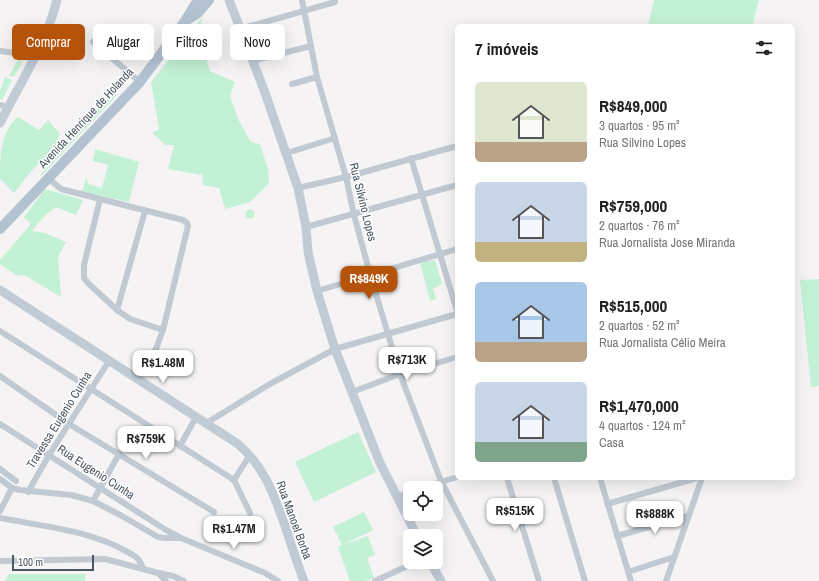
<!DOCTYPE html>
<html lang="pt">
<meta charset="utf-8">
<style>
body{margin:0;font-family:"Archivo Narrow",sans-serif;background:#f2f2f2;color:#222;height:100vh;display:flex;flex-direction:column;font-size:15px;white-space:nowrap}
*{box-sizing:border-box;margin:0}
p{font-size:13px;color:#767676}
.icon{flex:none;width:22px;height:22px;fill:none;stroke:currentColor;stroke-width:2;stroke-linecap:round;stroke-linejoin:round}
.map{position:relative;flex:1;overflow:hidden}
.details{position:absolute;left:455px;top:24px;width:340px;height:456px;display:flex;flex-direction:column;background:#fff;border-radius:6px;box-shadow:0 4px 16px #0002}
.details>*{flex:none}
.guide{position:absolute;left:12px;top:24px;width:380px;height:36px;display:flex;gap:8px}
.controls{position:absolute;left:403px;top:481px;display:grid;gap:8px}
.controls a{display:grid;place-items:center;width:40px;height:40px;border-radius:6px;background:#fff;box-shadow:0 4px 16px #0002;font-size:20px}
.scale{position:absolute;left:12px;bottom:10px;width:82px;box-sizing:border-box;padding-left:4px;border:2px solid #4a5661;border-top:0;font-size:11px;line-height:14px;white-space:nowrap;color:#4a5661;-webkit-text-stroke:3px #fff;paint-order:stroke}
.price{position:absolute;translate:-50% -34px;padding:0 9px;border-radius:8px;background:#fff;color:#222;font-size:13px;line-height:26px;filter:drop-shadow(0 1px 2px #0008)}
.price::after{content:'';position:absolute;left:50%;top:24px;width:12px;height:9px;margin-left:-6px;background:inherit;clip-path:polygon(0 0,100% 0,50% 100%)}
.price.current{background:#b45309;color:#fff}
ul{padding:0;list-style:none}
li{display:flex;align-items:center;gap:12px;height:100px;padding:0 20px}
li span{display:grid;place-items:center;flex:none;width:112px;height:80px;border-radius:6px;color:#555}
li>.icon{margin-inline-start:auto}
span .icon{width:48px;height:48px;fill:#fffc;stroke-width:1}
li b{font-size:17px}
h2{display:flex;justify-content:space-between;align-items:center;height:48px;padding:0 20px;font-size:17px}
.tag{padding:0 14px;border-radius:6px;background:#fff;box-shadow:0 4px 16px #0002;font-size:14px;line-height:36px}
.tag.current{background:#b45309;color:#fff}
.map>svg:first-child{display:block}
</style>
<div class="map">
<svg width="819" height="581" viewBox="0 0 819 581">
<rect width="100%" height="100%" fill="#f5f3f3"/>
<g fill="#c3f1d5">
<polygon points="654,0 759,0 752,26 648,26"/>
<polygon points="202,18 200,39 210,71 235,82 230,96 238,119 251,142 260,144 268,169 269,183 250,202 225,209 219,188 203,185 202,175 168,169 174,145 166,145 152,133 159,129 151,82"/>
<polygon points="18,60 23,61 14,77 9,76"/>
<polygon points="5,77 12,80 2,100 0,99 0,91"/>
<polygon points="118,94 40,177 42,172 97,109 112,96"/>
<path d="M18,117L39,130L48,120L60,134L56,143L59,146L33,169L14,193L0,179C0,155 0,132 18,117Z"/>
<polygon points="95,149 139,162 129,202 82,192 86,178 89,184 102,188 108,165 93,161"/>
<path d="M45,189L83,200L76,215L56,207C46,213 39,222 32,231L45,233L66,242L58,257L61,297L26,276L16,275L0,264V260L31,224L24,217Z"/>
<circle cx="250" cy="214" r="4.5"/>
<polygon points="435,260 442,284 433,289 436,299 430,301 420,262"/>
<polygon points="819,279 819,386 811,387 800,280"/>
<polygon points="358,432 376,472 314,502 295,462"/>
<polygon points="364,512 373,530 342,545 368,536 375,555 367,558 374,578 365,581 350,581 338,547 342,545 333,527"/>
<polygon points="9,574 86,574 85,581 5,581"/>
</g>
<g fill="none" stroke-linecap="round" stroke-linejoin="round">
<g stroke="#c1cad2" stroke-width="6">
<polyline points="302,0 317,77 346,177 354,215 370,274 400,374 441,481 493,581"/>
<polyline points="240,29 335,2"/>
<polyline points="93,42 140,82"/>
<polyline points="0,51 36,56"/>
<polyline points="252,61 311,46"/>
<polyline points="292,84 317,77"/>
<polyline points="0,105 8,107"/>
<polyline points="287,153 335,138"/>
<polyline points="411,158 457,311"/>
<polyline points="49,179 61,189 183,220 187,223 188,226 163,330 156,349 137,379"/>
<polyline points="298,188 346,177 457,146"/>
<polyline points="100,199 84,265 84,278 88,283 117,310 130,319 163,330"/>
<polyline points="306,227 457,185"/>
<polyline points="317,291 457,249"/>
<polyline points="117,310 145,211"/>
<polyline points="0,331 234,480 250,455"/>
<polyline points="0,376 69,424 214,512"/>
<polyline points="352,392 400,374 457,357"/>
<polyline points="0,424 166,530 181,538 265,573 278,581"/>
<polyline points="205,424 268,385 335,349 457,314"/>
<polyline points="180,446 196,417"/>
<polyline points="0,469 16,481"/>
<polyline points="507,478 539,581"/>
<polyline points="554,478 585,581"/>
<polyline points="600,478 631,581"/>
<polyline points="0,479 12,488 20,490 71,495 93,501 122,516 158,537 165,538 179,538"/>
<polyline points="234,480 250,513"/>
<polyline points="421,488 457,477"/>
<polyline points="28,492 49,455 109,361"/>
<polyline points="397,497 410,492"/>
<polyline points="93,501 119,454"/>
<polyline points="607,504 697,478"/>
<polyline points="0,511 12,488"/>
<path d="M0,518C41,526 87,530 124,550C129,553 134,555 137,558C140,561 142,565 143,569"/>
<polyline points="617,536 688,516"/>
<polyline points="0,561 105,559 158,573 166,581"/>
<polyline points="628,572 674,557"/>
<polyline points="159,573 173,576 184,581"/>
<polyline points="375,581 416,562"/>
<polyline points="666,581 702,478"/>
</g>
<g stroke="#c1cbd6" stroke-width="9">
<polyline points="229,0 264,90 298,188 306,227 308,252 317,291 335,349 380,463 417,536"/>
<path d="M0,123C20,83 46,44 57,0"/>
<path d="M0,290L238,444C265,468 273,492 285,526C291,544 297,563 304,581"/>
<polyline points="430,562 441,581"/>
</g>
<g stroke="#b3c2d1" stroke-width="10">
<polyline points="187,20 198,13 209,0"/>
<polyline points="0,229 140,82 185,21 198,0"/>
</g>
</g>
<g text-anchor="middle" dominant-baseline="central" stroke-width="3" stroke-linejoin="round" paint-order="stroke">
<g font-size="12" fill="#4a5661" stroke="#fff">
<text transform="translate(86 118) rotate(-47)">Avenida Henrique de Holanda</text>
<text transform="translate(363 202) rotate(76)">Rua Silvino Lopes</text>
<text transform="translate(59 420) rotate(-58)">Travessa Eugenio Cunha</text>
<text transform="translate(96 472) rotate(33)">Rua Eugenio Cunha</text>
<text transform="translate(294 520) rotate(70)">Rua Manoel Borba</text>
</g>
</g>
</svg>
<div class="controls">
<a><svg class="icon" aria-label="locate" viewBox="0 0 24 24"><circle cx="12" cy="12" r="6"/><path d="M12 2v4M12 18v4M2 12h4M18 12h4"/></svg></a>
<a><svg class="icon" aria-label="layers" viewBox="0 0 24 24"><path d="M12 4l9 5-9 5-9-5zM3 14l9 5 9-5"/></svg></a>
</div>
<div class="scale">100 m</div>
<b class="price current" style="left:369px;top:300px">R$849K</b>
<b class="price" style="left:407px;top:381px">R$713K</b>
<b class="price" style="left:163px;top:384px">R$1.48M</b>
<b class="price" style="left:146px;top:460px">R$759K</b>
<b class="price" style="left:515px;top:532px">R$515K</b>
<b class="price" style="left:655px;top:535px">R$888K</b>
<b class="price" style="left:234px;top:550px">R$1.47M</b>
<div class="guide">
<a class="tag current">Comprar</a>
<a class="tag">Alugar</a>
<a class="tag">Filtros</a>
<a class="tag">Novo</a>
</div>
<section class="details">
<h2>7 imóveis<svg class="icon" aria-label="filters" viewBox="0 0 24 24"><path d="M4 7h16M4 17h16"/><circle cx="9" cy="7" r="2"/><circle cx="15" cy="17" r="2"/></svg></h2>
<ul>
<li><span style="background:linear-gradient(#dfe7d0 75%,#b9a48a 0)"><svg class="icon" aria-label="home" viewBox="0 0 24 24"><path d="M3 11l9-7 9 7M6 9v11h12V9"/></svg></span><div><b>R$849,000</b><p>3 quartos · 95 m²</p><p>Rua Silvino Lopes</p></div></li>
<li><span style="background:linear-gradient(#c9d6e8 75%,#c2b280 0)"><svg class="icon" aria-label="home" viewBox="0 0 24 24"><path d="M3 11l9-7 9 7M6 9v11h12V9"/></svg></span><div><b>R$759,000</b><p>2 quartos · 76 m²</p><p>Rua Jornalista Jose Miranda</p></div></li>
<li><span style="background:linear-gradient(#a9c7e8 75%,#b9a48a 0)"><svg class="icon" aria-label="home" viewBox="0 0 24 24"><path d="M3 11l9-7 9 7M6 9v11h12V9"/></svg></span><div><b>R$515,000</b><p>2 quartos · 52 m²</p><p>Rua Jornalista Célio Meira</p></div></li>
<li><span style="background:linear-gradient(#c9d6e8 75%,#7fa58c 0)"><svg class="icon" aria-label="home" viewBox="0 0 24 24"><path d="M3 11l9-7 9 7M6 9v11h12V9"/></svg></span><div><b>R$1,470,000</b><p>4 quartos · 124 m²</p><p>Casa</p></div></li>
</ul>
</section>
</div>
